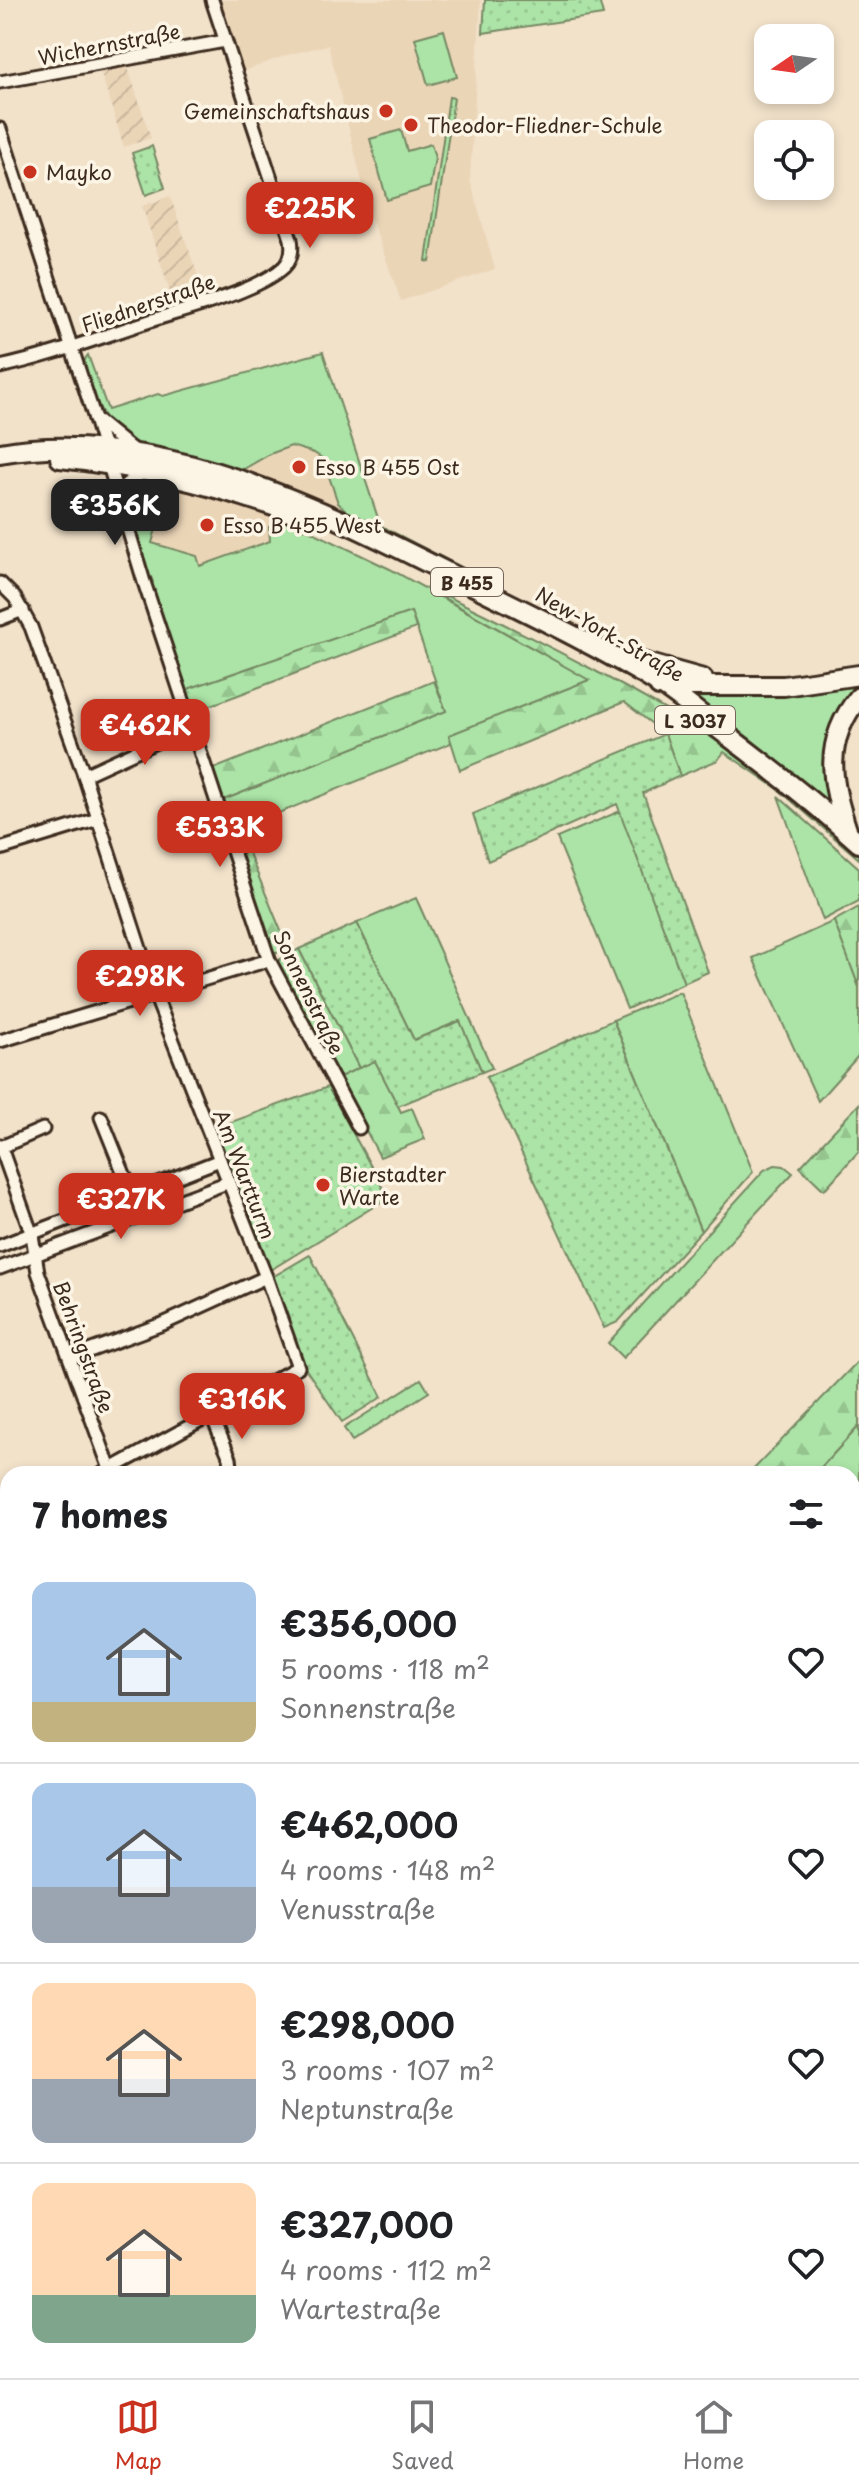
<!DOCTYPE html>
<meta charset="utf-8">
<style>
body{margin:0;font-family:"Playpen Sans",sans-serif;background:#f2f2f2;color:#202124;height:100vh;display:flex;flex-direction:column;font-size:30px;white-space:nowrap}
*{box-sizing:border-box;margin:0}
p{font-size:26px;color:#757577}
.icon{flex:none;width:44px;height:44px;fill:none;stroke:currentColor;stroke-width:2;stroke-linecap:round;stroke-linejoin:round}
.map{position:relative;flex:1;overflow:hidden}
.sheet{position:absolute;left:0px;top:1466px;width:860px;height:912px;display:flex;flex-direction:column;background:#fff;border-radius:24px 24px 0 0;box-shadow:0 4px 12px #0003}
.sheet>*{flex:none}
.needle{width:52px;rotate:257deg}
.tools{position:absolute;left:754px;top:24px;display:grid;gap:16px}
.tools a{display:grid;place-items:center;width:80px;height:80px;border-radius:16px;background:#fff;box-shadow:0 4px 12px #0003;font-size:40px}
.price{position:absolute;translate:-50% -68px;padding:0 18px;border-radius:16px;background:#c8321e;color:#fff;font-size:26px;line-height:52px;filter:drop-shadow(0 2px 4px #0008)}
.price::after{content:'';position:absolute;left:50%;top:48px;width:24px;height:18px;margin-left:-12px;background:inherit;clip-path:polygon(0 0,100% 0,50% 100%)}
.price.active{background:#222;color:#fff}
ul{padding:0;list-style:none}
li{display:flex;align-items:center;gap:24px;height:200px;padding:0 32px}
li+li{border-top:2px solid #e0e0e0}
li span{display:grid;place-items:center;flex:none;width:224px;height:160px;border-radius:16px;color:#555}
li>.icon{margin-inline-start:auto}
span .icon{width:96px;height:96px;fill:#fffc;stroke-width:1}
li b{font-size:34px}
h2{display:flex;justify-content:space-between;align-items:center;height:96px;padding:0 32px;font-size:34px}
.menu{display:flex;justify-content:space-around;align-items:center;height:112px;border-top:2px solid #e0e0e0;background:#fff;font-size:22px;color:#757577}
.menu a{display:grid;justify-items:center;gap:4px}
.menu .active{color:#c8321e}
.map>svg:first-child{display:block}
</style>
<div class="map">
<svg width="859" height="2378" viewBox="0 0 859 2378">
<defs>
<pattern id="industrial-furrows" width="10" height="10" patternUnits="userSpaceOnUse" patternTransform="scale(2)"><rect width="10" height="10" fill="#ebd5b7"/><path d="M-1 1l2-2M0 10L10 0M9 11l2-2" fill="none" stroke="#cab79d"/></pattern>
<pattern id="forest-firs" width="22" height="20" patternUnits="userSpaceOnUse" patternTransform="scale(2)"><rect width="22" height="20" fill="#ace4a7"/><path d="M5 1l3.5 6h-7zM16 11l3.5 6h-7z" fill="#95c48f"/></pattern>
<pattern id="park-dots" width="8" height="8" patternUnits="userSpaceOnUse" patternTransform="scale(2)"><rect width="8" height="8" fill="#ace4a7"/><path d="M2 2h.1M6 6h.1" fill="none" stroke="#95c48f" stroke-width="1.8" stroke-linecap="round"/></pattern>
</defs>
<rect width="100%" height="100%" fill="#f2e2ca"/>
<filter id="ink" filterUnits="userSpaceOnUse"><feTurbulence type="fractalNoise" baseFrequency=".0125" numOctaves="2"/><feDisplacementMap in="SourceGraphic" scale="16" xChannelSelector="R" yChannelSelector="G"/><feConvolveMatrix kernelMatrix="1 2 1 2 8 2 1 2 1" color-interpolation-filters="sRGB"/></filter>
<g filter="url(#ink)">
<g fill="#ebd5b7">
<polygon points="221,0 481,0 470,179 495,269 401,301 371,218 328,45 287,55 244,71"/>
<polygon points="291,446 314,453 323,459 338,503 361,524 235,474 270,454"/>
<polygon points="168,487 194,488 288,520 271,541 200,566 152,543"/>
</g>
<g fill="url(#industrial-furrows)">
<polygon points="125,59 151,138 124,147 98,64"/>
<polygon points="170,196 205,296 175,307 142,206"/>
</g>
<g fill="#ace4a7" stroke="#748762" stroke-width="2">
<polygon points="444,30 457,77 428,85 415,38"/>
<polygon points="449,97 454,98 430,262 426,261"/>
<polygon points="401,130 407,151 431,144 435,158 430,187 387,200 370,139"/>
<path d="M323,352L378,518L383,527L566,621L640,654L643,660L606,645L361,524L338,503L323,459L314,453L291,446L270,454L235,474C203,464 141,452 117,432C104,421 98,404 91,389C86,378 79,365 88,355L108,410L158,394L163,396Z"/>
<path d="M142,480L168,487L152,543L197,556L200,566L270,541L269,527L288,520L390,569L590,680L449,735L451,743L232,832L221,801L446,711L411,612L185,690L150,586L153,582L151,577L146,575C141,557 122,510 128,493C130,486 136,483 142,480Z"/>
<polygon points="859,682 859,689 840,710 834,811 676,691"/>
<polygon points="778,796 859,868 859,901 823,920"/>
<polygon points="620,811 684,983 627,1009 557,838"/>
<polygon points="416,898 492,1068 482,1072 459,1021 414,1040 357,923"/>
<polygon points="834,921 859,987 859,1055 818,1101 753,958"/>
<polygon points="299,949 359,1068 338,1078 277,961"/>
<polygon points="680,992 753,1172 701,1231 613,1020"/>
<polygon points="775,1165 784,1166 793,1173 623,1358 608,1343 764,1170"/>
<polygon points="421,1379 429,1392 352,1441 344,1428"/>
<polygon points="859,1426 859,1480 852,1487 852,1474 815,1474"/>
</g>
<g fill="url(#forest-firs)" stroke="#748762" stroke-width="2">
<path d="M447,596C541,642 637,690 725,746C773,776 815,815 859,851V859L778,789L724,752L718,760L680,776L665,734L624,702L460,770L449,735L589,680L444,598Z"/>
<polygon points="411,612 416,628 193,712 185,690"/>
<polygon points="434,681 446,711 221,801 211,770"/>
<polygon points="239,829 288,948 274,954 269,950 232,832"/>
<polygon points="859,907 859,987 834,921"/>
<polygon points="375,1060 401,1112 412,1108 425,1139 380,1157 338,1078"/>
<polygon points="859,1104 859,1151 824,1190 800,1167"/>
<polygon points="859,1360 859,1426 815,1474 749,1474"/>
</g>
<g fill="url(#park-dots)" stroke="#748762" stroke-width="2">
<polygon points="485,0 599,0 603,15 483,33"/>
<polygon points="152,146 165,188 146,195 132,153"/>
<polygon points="665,734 680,776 643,793 708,972 684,983 617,804 488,861 473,814"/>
<polygon points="357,923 414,1040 460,1021 482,1072 398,1106 375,1061 359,1068 299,949"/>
<polygon points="613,1020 701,1231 618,1322 604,1328 486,1077"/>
<polygon points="328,1087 388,1198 267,1272 212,1129"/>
<polygon points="310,1255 382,1397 342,1422 303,1365 269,1279"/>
<polygon points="859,1629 859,2009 852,2013 852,1635"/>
</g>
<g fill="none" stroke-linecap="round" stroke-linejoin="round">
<defs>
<g id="minor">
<polyline points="0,82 225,41"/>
<polyline points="0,129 95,419 144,582 269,960 359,1128"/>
<path d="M0,367C51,356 98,338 147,322C183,310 257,292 284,267C292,259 293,250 291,239L212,0"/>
<polyline points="95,419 134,451"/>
<polyline points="120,501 126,484 143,473"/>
<polyline points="0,583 15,598 31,627 84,775 155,995 266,1277 298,1367 102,1474"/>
<polyline points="0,619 23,610"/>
<polyline points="84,775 191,726"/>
<polyline points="0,849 98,819"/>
<polyline points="0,1041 269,960"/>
<polyline points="101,1117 132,1194"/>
<polyline points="0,1145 32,1235 38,1272 110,1469"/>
<polyline points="1,1147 43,1129"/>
<polyline points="0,1246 220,1160"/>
<polyline points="0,1268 229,1182"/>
<polyline points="70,1358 165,1323 266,1277"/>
<polyline points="211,1414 230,1458 232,1474"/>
<polyline points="0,1513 5,1527"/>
<polyline points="853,1614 855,1603 859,1598"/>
<polyline points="0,1615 8,1627"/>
<polyline points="0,1910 8,1915"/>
<polyline points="0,1989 8,1999"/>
<polyline points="852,2184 859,2182"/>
<polyline points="0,2196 8,2206"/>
<polyline points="852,2346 859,2345"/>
<polyline points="147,2370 157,2378"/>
<polyline points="267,2370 269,2378"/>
<polyline points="617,2370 621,2378"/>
<polyline points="92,2378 103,2370"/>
<polyline points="746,2378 769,2370"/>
</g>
<g id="tertiary">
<polyline points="852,2099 859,2098"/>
<polyline points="0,2145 8,2146"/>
</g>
<g id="secondary">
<polyline points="0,1751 8,1763"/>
<polyline points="399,2370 404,2378"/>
</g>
<g id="primary">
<path d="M0,453C164,425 332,514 474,586C537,617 601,648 661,685C684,700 706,719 728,736C773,770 818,805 859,843"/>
<path d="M60,458C145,467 226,487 306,518"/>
<polyline points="631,659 703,679"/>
<polyline points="659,686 784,686 859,675"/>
<path d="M848,833C831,782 822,742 859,697"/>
</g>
</defs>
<use href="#minor" stroke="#3b2a1e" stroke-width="17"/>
<use href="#tertiary" stroke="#3b2a1e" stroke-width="20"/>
<use href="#secondary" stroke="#3b2a1e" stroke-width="22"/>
<use href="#primary" stroke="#3b2a1e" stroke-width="24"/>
<use href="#minor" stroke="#fcf5e5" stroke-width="11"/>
<use href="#tertiary" stroke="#fcf5e5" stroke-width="14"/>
<use href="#secondary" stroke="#fcf5e5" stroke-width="16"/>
<use href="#primary" stroke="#fcf5e5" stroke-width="18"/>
</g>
</g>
<g fill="#c8321e" stroke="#fcf5e5" stroke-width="3">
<circle cx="386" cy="111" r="8"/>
<circle cx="411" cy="125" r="8"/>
<circle cx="30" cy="172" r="8"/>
<circle cx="299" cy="467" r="8"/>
<circle cx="207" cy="525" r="8"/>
<circle cx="323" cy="1185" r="8"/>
</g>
<g text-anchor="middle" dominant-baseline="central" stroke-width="7" stroke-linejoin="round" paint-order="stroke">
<g fill="#fcf5e5" stroke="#75675a" stroke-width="2">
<rect x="431" y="568" width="72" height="28" rx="6"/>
<rect x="655" y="706" width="80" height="28" rx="6"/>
</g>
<g font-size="18" font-weight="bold" fill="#3b2a1e">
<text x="467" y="582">B 455</text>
<text x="695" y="720">L 3037</text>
</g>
<g font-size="20" fill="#3b2a1e" stroke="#fcf5e5">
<text transform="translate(109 44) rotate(-11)">Wichernstraße</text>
<text transform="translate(148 303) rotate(-19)">Fliednerstraße</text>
<text transform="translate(610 634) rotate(30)">New-York-Straße</text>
<text transform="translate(309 992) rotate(64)">Sonnenstraße</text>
<text transform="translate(245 1174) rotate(69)">Am Wartturm</text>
<text transform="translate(84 1347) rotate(70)">Behringstraße</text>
</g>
<g font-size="20" fill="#3b2a1e" stroke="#fcf5e5" text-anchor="start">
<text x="370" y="111" text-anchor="end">Gemeinschaftshaus</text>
<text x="427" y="125">Theodor-Fliedner-Schule</text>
<text x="46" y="172">Mayko</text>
<text x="315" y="467">Esso B 455 Ost</text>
<text x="223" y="525">Esso B 455 West</text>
<text x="339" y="1174">Bierstadter<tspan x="339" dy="23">Warte</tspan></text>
</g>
</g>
</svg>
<div class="tools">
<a><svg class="needle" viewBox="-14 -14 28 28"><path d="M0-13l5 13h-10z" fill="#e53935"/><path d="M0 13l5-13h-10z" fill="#757577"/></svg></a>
<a><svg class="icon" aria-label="locate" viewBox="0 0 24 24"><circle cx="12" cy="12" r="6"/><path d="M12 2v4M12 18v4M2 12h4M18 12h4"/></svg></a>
</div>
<b class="price" style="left:310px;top:250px">€225K</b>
<b class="price active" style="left:115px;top:547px">€356K</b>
<b class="price" style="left:145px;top:767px">€462K</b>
<b class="price" style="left:220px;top:869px">€533K</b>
<b class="price" style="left:140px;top:1018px">€298K</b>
<b class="price" style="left:121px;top:1241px">€327K</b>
<b class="price" style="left:242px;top:1441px">€316K</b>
<section class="sheet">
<h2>7 homes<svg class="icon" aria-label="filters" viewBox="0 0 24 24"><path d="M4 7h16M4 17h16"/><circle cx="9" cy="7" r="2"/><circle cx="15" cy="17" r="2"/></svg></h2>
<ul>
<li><span style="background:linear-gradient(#a9c7e8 75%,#c2b280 0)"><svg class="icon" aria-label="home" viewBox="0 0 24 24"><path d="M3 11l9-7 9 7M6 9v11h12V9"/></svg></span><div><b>€356,000</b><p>5 rooms · 118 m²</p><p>Sonnenstraße</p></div><svg class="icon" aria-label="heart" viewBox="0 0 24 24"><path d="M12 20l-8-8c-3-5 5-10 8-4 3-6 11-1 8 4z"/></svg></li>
<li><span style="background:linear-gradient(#a9c7e8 65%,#9aa5b1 0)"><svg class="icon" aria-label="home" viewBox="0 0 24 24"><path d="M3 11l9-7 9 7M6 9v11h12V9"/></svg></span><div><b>€462,000</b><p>4 rooms · 148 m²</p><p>Venusstraße</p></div><svg class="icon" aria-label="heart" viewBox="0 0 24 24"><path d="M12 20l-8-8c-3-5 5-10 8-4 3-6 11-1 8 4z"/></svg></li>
<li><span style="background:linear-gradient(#ffd9b3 60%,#9aa5b1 0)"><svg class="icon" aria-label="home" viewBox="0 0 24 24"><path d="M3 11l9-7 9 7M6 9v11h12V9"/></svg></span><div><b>€298,000</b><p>3 rooms · 107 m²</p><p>Neptunstraße</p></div><svg class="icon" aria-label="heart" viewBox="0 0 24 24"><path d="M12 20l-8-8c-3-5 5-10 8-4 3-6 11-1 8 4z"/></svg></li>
<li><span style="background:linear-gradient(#ffd9b3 70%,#7fa58c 0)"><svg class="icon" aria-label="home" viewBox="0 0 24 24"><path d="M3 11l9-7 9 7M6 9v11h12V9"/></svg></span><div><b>€327,000</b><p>4 rooms · 112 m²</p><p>Wartestraße</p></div><svg class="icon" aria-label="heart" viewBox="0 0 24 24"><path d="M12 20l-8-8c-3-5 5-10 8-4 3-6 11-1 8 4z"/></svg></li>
</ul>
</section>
</div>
<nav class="menu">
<a class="active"><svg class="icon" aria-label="map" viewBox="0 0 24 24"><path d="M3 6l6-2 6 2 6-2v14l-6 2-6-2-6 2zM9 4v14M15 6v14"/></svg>Map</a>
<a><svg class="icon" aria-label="saved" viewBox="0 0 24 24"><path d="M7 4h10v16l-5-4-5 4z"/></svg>Saved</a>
<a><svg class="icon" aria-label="home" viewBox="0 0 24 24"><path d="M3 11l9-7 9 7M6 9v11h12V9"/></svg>Home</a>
</nav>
